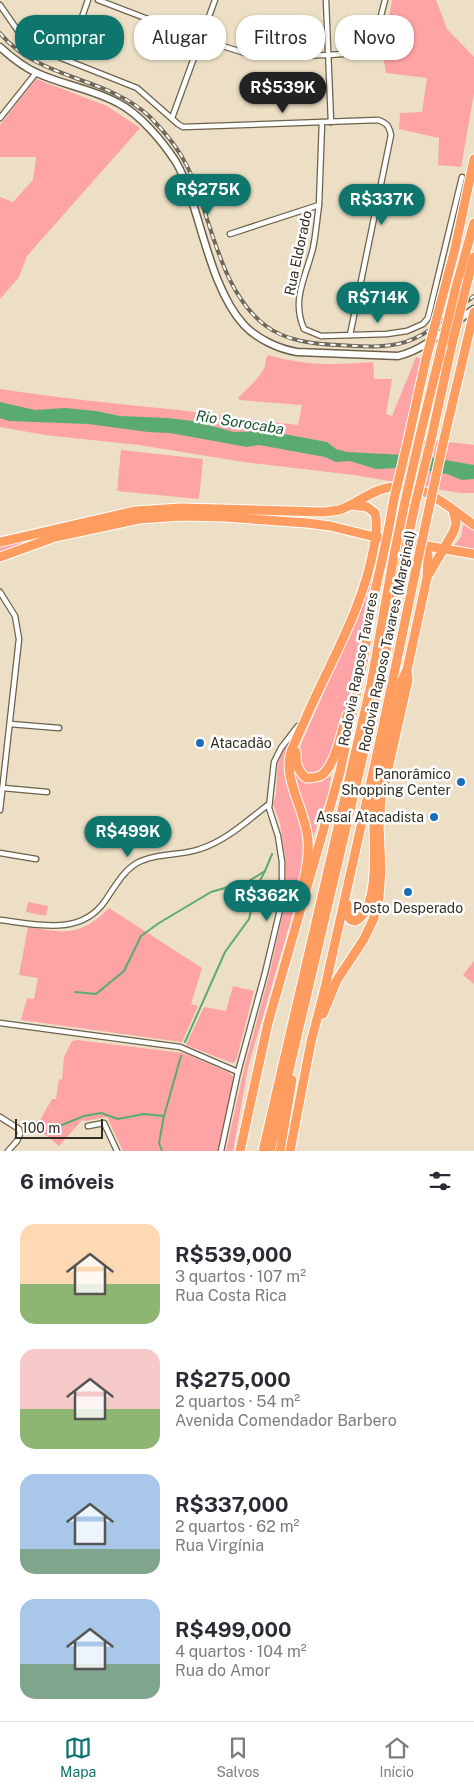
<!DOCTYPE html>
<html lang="pt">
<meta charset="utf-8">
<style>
body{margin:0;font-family:"Public Sans",sans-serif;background:#f7f7f7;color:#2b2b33;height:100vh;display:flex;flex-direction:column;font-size:19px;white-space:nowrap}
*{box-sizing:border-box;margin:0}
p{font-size:16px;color:#7c7c81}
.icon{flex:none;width:28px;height:28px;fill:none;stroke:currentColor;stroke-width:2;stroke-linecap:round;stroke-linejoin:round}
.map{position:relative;height:1151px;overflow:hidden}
.drawer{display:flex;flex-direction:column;background:#fff;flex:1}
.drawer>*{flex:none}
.hud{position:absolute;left:15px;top:15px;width:445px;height:45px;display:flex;gap:10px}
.scale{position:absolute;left:15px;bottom:12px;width:88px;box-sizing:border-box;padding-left:5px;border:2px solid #322d23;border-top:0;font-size:14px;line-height:18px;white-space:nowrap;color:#322d23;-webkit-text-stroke:4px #fff;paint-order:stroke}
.price{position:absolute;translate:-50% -42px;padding:0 11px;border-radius:18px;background:#0f766e;color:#fff;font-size:16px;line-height:32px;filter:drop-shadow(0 1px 2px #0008)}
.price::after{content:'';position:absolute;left:50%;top:30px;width:15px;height:11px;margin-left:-8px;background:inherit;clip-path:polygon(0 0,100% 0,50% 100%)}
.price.current{background:#222;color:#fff}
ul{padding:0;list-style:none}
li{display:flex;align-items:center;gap:15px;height:125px;padding:0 20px}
li span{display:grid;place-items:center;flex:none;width:140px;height:100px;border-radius:15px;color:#555}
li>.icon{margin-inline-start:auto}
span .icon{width:60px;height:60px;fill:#fffc;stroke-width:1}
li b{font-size:21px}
h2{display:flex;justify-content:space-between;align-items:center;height:60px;padding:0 20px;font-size:21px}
.pill{padding:0 18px;border-radius:20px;background:#fff;box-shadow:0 1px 4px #0004;font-size:18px;line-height:45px}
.pill.current{background:#0f766e;color:#fff}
.tabs{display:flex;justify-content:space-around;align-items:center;height:70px;border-top:1px solid #e1e1e2;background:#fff;font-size:14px;color:#7c7c81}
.tabs a{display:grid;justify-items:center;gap:2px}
.tabs .current{color:#0f766e}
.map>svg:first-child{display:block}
</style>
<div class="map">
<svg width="474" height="1151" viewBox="0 0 474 1151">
<rect width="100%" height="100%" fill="#ecdfc5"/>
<g fill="#fea3a6">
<polygon points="392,0 436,0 447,29 474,57 474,93 461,167 438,165 439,138 399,129 400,113 422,112 427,78 386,73 383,55"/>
<polygon points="36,79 107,106 140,128 27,256 19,277 0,299 0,197 13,202 33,180 36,157 0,157 0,125"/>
<path d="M268,355C305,366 335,365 373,362L374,379H392L386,414L392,416L416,357L423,359L405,437L474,445V493H460L354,475L244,462L139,445L45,435L0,427V389C59,398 118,404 178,410C218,414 258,421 298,425L302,405L240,400L238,398C247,389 260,378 265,366C266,362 265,359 268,355Z"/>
<polygon points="121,450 203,459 199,499 117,491"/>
<polygon points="464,523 474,529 474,551 453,547 461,537"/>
<polygon points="21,541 23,543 22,546 0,555 0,547"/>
<path d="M377,547H379C369,600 360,652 347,704C341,726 339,751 324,768C314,778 302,774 299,760C298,754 300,748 302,742L366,597Z"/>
<polygon points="291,742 289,785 301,827 303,848 302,872 290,923 248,1067 233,1151 226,1151 244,1069 270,972 285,904 286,862 280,823 273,804 276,795 278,763 282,752"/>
<polygon points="292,767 307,782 320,781 331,776 328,795 313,837 312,837"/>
<polygon points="28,902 48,906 46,916 26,912"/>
<path d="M109,908L202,968L191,1004L198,1006L182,1042L21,1020L27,998L34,999L38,978L19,975L28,927C66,933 80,937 109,908Z"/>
<polygon points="474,961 474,984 463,975"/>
<polygon points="233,986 254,991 237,1057 235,1062 232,1063 186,1045 204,1007 226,1011"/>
<polygon points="77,1040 183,1053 228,1072 233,1076 233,1082 218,1151 123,1151 107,1117 85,1121 82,1120 59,1146 36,1127 52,1099 56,1099 59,1079 62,1080 64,1057 72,1041"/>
</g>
<polygon fill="#5aab72" points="0,402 35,410 65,408 96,411 120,416 167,418 193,421 234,432 268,431 327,442 336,449 347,452 422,456 474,465 474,479 462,480 447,474 429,471 399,468 376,469 350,461 336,462 325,457 259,445 247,447 170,433 148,432 88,424 9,421 0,418"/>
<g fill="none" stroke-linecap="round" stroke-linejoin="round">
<g stroke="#5aab72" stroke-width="2">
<polyline points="75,992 96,994 124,971 141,936 159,923 211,892 249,881 265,871"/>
<polyline points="185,1042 225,952 249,919 257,886 265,871 272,854"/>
<polyline points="62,1125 84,1116 101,1113 118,1119 144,1114 164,1116"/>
<polyline points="162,1151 159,1143 164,1116 181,1056"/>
</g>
<defs>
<g id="street">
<polyline points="98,0 200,39 245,53 264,56 329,55 368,52 374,43 385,0"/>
<polyline points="326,0 331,122"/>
<path d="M0,5L25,41L41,50L137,88L178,124L183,127L378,120C387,123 389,126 391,135L350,335"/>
<polyline points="67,60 88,0"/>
<polyline points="0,118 36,73"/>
<polyline points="172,118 215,0"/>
<path d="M319,205C317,219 316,234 313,248C306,277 291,299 304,329L321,336L387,334L407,331L423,324L428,318L462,177"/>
<polyline points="230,234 319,205 322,122"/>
<polyline points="0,592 15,616 19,639 0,810"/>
<polyline points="10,724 59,728"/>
<polyline points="3,788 47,792"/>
<polyline points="0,853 36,859"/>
<path d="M0,920C37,924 80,937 105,901C114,888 123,871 137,863C155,853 180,856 200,849C226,841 248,820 269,804"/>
<polyline points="0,1023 180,1047 238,1072"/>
<polyline points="0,1117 19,1129 20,1134 17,1141 8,1151"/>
<polyline points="88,1126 104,1123 117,1151"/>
<polyline points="221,1151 238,1072 265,973 282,901 282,862 278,836 269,808 274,762 281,748 298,726"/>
</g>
<path id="secondary" d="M0,47C11,57 23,67 37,73C63,85 93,89 118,103C140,114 163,142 176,162C184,175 188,190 193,204C205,241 217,296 244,325C257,339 279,349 297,352L398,356C427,349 450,325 474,309"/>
<g id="highway">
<polyline points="468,279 474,257"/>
<polyline points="445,287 455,249 474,159"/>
<polyline points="455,291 474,223"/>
<polyline points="409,436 426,359"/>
<polyline points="420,436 440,354"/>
<polyline points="444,439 474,312"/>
<polyline points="431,440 452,344"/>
<polyline points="389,527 394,499"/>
<polyline points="399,531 405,502"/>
<polyline points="409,533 415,505"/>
<path d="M0,542L135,511L181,508L323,512C329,511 337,511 342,509C354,504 365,496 377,491C417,475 444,504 474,525"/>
<polyline points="0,557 55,537 139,519 182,516 224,517 307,523 330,526 375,537 474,554"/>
<polyline points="429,574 454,531 456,523 453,510"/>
<path d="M296,752C296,764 297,770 306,778C312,778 317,778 322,775C336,764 341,732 347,715"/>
<path d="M304,879C307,867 309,853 308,841C307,813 282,779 291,752C295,741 300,731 305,720C329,664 363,609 374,547C376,536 378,524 375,513L367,507L352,505"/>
<path d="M347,904V915L351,920L356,921C383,905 372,831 374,804L402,680L407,670L427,578L428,555L423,546"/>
<polyline points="323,1014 337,980 364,939 374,918 379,897 381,870 379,826 381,800 408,680 407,670"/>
<polyline points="240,1151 268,1023 340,772 363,662 373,600 383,556"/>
<polyline points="263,1151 371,685 394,555"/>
<polyline points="270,1151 379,687 404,556"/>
<polyline points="280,1151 292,1080"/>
<polyline points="290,1151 311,1042 324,992 380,741 417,564"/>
</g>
</defs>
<use href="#street" stroke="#6c614a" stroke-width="7"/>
<use href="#secondary" stroke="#6c614a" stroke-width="9"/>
<use href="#highway" stroke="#fff" stroke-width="11"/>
<use href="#street" stroke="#fff" stroke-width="4.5"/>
<use href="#secondary" stroke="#fff" stroke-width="6"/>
<use href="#highway" stroke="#ff9c5f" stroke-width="9"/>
<defs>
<path id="rail" d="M0,33C38,80 107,76 150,117C165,132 179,149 188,168C212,218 219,291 266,326C286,341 313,344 338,345C358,346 378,348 398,344C427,338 451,313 474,296"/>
</defs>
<use href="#rail" stroke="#706859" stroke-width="4"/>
<use href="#rail" stroke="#fff" stroke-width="2" stroke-dasharray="5.5" stroke-linecap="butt"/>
<defs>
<g id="highway-bridge">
<polyline points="452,344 468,279"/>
<polyline points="440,354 455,291"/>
<polyline points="426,359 445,287"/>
<polyline points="394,499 409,436"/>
<polyline points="405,502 420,436"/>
<polyline points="415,505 431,440"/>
<polyline points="394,555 399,531"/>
<polyline points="383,556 389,527"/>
<polyline points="404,556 409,533"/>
<polyline points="417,564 444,439"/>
</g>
</defs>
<use href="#highway-bridge" stroke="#fff" stroke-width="11" stroke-linecap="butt"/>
<use href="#highway-bridge" stroke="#ff9c5f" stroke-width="9"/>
</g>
<g fill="#196dbb" stroke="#fff" stroke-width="2">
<circle cx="200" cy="743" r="5"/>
<circle cx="461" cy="782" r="5"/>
<circle cx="434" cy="817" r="5"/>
<circle cx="408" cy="892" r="5"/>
</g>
<g text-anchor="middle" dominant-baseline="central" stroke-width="5" stroke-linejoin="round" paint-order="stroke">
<g font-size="14" fill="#322d23" stroke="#fff">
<text transform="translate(298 253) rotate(-78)">Rua Eldorado</text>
<text transform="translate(387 641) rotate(-78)">Rodovia Raposo Tavares (Marginal)</text>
<text transform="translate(358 669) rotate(-79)">Rodovia Raposo Tavares</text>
</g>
<g font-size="14" fill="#322d23" stroke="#fff" text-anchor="end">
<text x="210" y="743" text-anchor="start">Atacadão</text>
<text x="451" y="774">Panorâmico<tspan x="451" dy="16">Shopping Center</tspan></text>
<text x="424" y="817">Assaí Atacadista</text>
<text x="408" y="908" text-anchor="middle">Posto Desperado</text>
</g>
<g font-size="15" font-style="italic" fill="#18532c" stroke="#fff">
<text transform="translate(240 422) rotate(9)">Rio Sorocaba</text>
</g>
</g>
</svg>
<div class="scale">100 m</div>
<b class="price current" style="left:283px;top:114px">R$539K</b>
<b class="price" style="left:208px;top:216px">R$275K</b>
<b class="price" style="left:382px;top:226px">R$337K</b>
<b class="price" style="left:378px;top:324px">R$714K</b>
<b class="price" style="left:128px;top:858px">R$499K</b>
<b class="price" style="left:267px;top:922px">R$362K</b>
<div class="hud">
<a class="pill current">Comprar</a>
<a class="pill">Alugar</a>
<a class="pill">Filtros</a>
<a class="pill">Novo</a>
</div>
</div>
<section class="drawer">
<h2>6 imóveis<svg class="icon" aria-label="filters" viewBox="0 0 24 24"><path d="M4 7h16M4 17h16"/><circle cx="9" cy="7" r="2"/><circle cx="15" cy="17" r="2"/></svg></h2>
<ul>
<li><span style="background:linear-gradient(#ffd9b3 60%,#8fb573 0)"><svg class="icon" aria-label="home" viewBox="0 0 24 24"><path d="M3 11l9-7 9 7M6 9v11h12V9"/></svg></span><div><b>R$539,000</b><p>3 quartos · 107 m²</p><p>Rua Costa Rica</p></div></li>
<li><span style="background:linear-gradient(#f6c9c9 60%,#8fb573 0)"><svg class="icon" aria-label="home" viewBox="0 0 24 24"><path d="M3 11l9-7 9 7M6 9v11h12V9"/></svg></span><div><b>R$275,000</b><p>2 quartos · 54 m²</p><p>Avenida Comendador Barbero</p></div></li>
<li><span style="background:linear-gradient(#a9c7e8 75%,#7fa58c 0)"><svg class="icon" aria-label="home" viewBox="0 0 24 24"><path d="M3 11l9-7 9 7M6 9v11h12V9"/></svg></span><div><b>R$337,000</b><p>2 quartos · 62 m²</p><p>Rua Virgínia</p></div></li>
<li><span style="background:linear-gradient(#a9c7e8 65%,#7fa58c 0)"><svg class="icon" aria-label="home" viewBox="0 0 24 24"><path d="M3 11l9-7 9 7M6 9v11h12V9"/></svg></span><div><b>R$499,000</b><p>4 quartos · 104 m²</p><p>Rua do Amor</p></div></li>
</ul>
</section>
<nav class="tabs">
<a class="current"><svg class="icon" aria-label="map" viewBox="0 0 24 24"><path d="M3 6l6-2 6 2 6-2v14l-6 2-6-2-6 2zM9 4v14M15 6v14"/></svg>Mapa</a>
<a><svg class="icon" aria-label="saved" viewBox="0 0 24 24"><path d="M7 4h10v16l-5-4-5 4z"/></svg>Salvos</a>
<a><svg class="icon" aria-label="home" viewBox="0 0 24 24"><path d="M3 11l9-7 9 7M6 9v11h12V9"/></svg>Início</a>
</nav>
